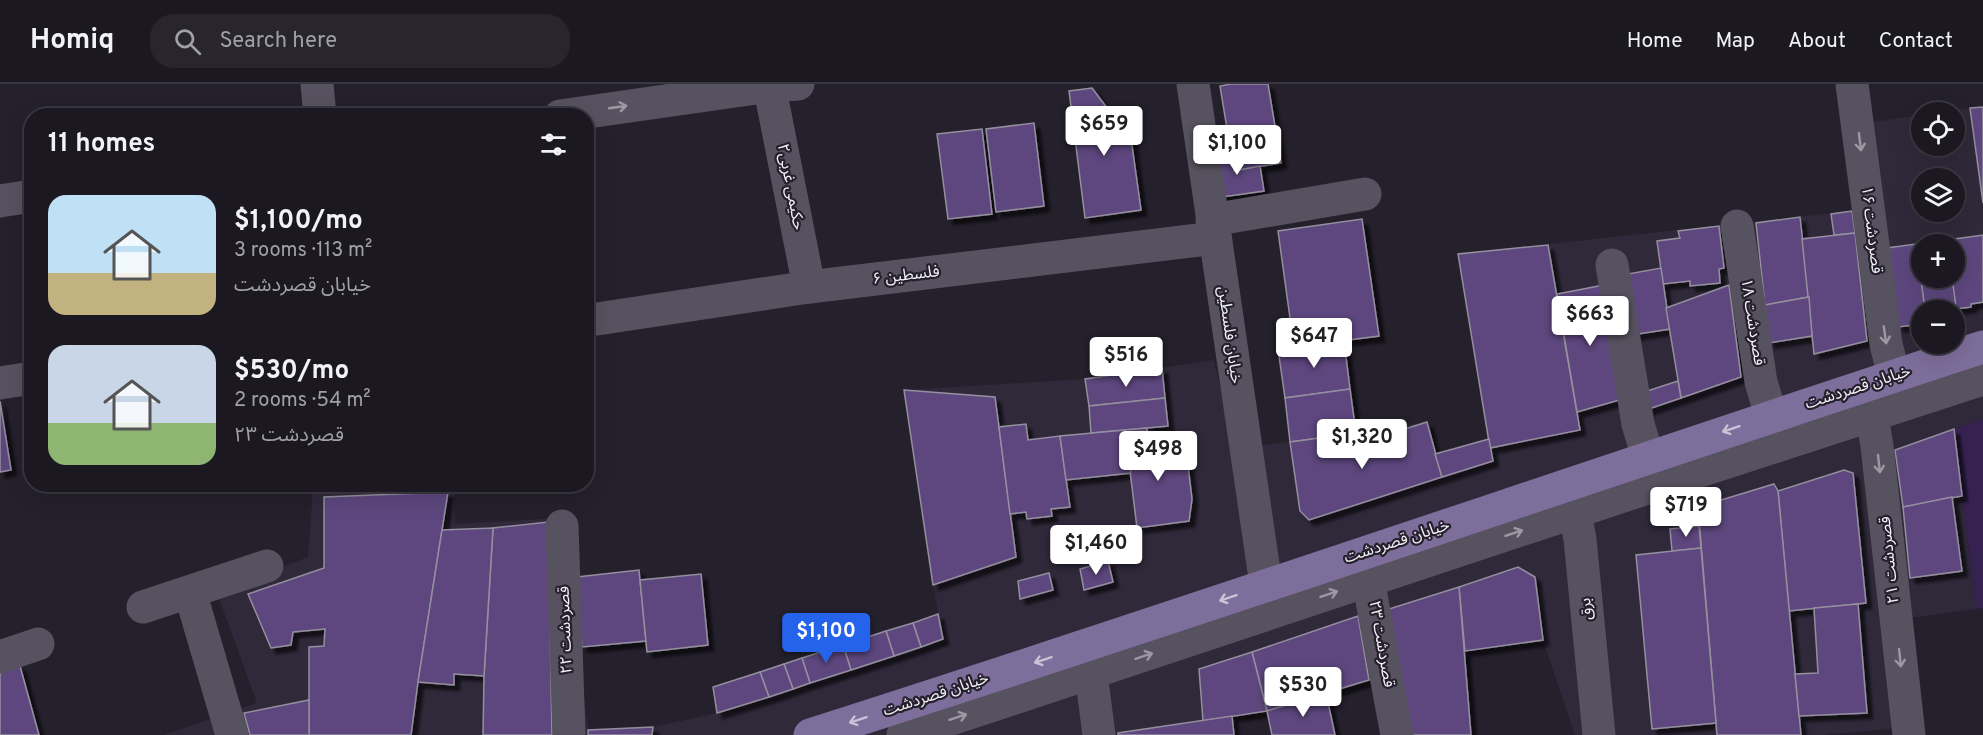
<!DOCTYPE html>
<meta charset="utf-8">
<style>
body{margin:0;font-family:Overpass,"Noto Sans Arabic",sans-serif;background:#28252e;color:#f1f3f6;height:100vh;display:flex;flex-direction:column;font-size:22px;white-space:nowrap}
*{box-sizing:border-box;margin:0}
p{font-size:20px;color:#a0a0a5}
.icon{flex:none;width:33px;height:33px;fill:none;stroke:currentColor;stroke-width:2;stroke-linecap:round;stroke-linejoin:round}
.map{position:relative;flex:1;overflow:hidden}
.details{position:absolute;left:24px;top:24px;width:570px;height:384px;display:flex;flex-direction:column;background:#1b1821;border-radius:24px;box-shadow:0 6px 24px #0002,0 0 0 2px #39373f}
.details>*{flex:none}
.tools{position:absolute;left:1911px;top:18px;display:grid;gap:12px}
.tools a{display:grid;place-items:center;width:54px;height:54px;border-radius:50%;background:#1b1821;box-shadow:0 6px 24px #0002,0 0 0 2px #39373f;font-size:30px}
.price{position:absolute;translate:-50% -51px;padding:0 14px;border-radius:6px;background:#fff;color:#222;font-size:20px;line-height:39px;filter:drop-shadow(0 2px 3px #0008)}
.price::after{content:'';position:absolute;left:50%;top:36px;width:18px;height:14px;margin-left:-9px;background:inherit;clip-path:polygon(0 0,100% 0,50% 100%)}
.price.selected{background:#2563eb;color:#fff}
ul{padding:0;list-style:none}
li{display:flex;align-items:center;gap:18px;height:150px;padding:0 24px}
li span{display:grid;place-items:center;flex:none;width:168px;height:120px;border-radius:18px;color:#555}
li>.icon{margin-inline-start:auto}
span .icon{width:72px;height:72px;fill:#fffc;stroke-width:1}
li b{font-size:26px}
h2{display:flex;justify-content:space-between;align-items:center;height:72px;padding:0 24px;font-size:26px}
header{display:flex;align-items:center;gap:36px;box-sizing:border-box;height:84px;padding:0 30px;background:#1b1821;border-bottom:2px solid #39373f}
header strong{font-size:28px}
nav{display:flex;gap:33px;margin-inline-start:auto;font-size:21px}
.search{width:420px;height:54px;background:#28252e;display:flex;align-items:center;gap:15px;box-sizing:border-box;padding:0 21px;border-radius:24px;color:#a0a0a5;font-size:22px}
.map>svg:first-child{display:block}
</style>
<header>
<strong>Homiq</strong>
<div class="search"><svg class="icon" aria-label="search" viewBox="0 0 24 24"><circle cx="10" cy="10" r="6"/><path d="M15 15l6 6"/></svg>Search here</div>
<nav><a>Home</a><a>Map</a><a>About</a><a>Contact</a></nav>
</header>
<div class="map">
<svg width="1983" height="651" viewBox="0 0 1983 651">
<defs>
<filter id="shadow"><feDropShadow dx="5.5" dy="5.5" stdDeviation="1.5" flood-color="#0009"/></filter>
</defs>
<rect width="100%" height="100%" fill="#24202c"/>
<path fill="#2f293a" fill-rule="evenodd" d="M1983,23V335L1954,345L1976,525L1894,536L1911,643L1823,651H1575L1543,557L1465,567L1471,651L1400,586L1267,627L1232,632L1236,651H164L257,619L217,509L308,473L313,405L383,400L454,401L455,440L561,434L588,645L653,643L717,629L713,603L938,530L904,306L1085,295L1214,276L1235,365L1356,349L1427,338L1436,370L1489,354L1458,170L1852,127L1859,40L1921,31L1922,62H1954V28H1941ZM1922,94H1954V128H1922ZM1922,160H1954V194H1922ZM1922,226H1954V260H1922Z"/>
<polygon fill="#362251" points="1983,335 1983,524 1976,525 1954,345"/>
<g fill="#5d477e" stroke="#948f9e" stroke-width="1.5" filter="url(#shadow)">
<polygon points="1231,0 1268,0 1281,79 1234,87 1220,2"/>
<polygon points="1092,4 1107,24 1129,40 1141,126 1085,134 1069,7"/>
<polygon points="1983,23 1983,119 1970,24"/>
<polygon points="1034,39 1044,122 996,128 986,45"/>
<polygon points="982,45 992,130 948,135 937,50"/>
<polygon points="1231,63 1234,87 1260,82 1264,107 1222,113 1216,65"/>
<polygon points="1852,127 1855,149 1834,151 1831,130"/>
<polygon points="1800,133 1809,213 1765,221 1756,139"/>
<polygon points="1362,135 1379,252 1294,263 1278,147"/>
<polygon points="1719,142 1724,184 1719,185 1720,199 1690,202 1690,197 1663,200 1657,157 1680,154 1678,147"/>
<polygon points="1855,149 1867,257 1814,270 1802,155"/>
<polygon points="1983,151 1983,218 1971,220 1971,223 1956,225 1952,194 1954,194 1954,160 1947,160 1947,156"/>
<polygon points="1947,156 1947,160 1922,160 1922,194 1952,194 1957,230 1954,230 1954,226 1925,226 1916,160"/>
<polygon points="1916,160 1925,226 1922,226 1922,240 1898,243 1887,164"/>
<polygon points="1548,161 1580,346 1490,364 1458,170"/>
<polygon points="1661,184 1670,245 1632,251 1622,191"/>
<polygon points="1604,201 1623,315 1577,328 1557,210"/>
<polygon points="1729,201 1741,293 1681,314 1666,224"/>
<polygon points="1809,213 1812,252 1769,259 1765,221"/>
<polygon points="1344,257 1350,305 1285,314 1278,265"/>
<polygon points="1162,284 1165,314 1089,322 1085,295"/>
<polygon points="1678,297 1681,314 1643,327 1641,309"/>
<polygon points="1350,305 1356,349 1290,358 1285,314"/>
<polygon points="904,306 995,313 1016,473 933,501"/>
<polygon points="1165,314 1168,342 1091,349 1089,322"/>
<polygon points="0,317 11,386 0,388"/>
<polygon points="1427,338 1442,393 1309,436 1300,427 1290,358 1327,353 1329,369"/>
<polygon points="1026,340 1028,356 1060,352 1070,423 1051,425 1052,432 1027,435 1026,428 1010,430 999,343"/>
<polygon points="1147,344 1150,369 1186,365 1192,415 1189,437 1137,444 1125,346"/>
<polygon points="1954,345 1962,412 1903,423 1895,366"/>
<polygon points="1125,346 1131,389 1066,396 1060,352"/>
<polygon points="1489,355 1493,377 1442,393 1435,370"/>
<polygon points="1844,386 1853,389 1866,519 1789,527 1778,407"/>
<polygon points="1774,400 1778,407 1801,651 1717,651 1698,423"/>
<polygon points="448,408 418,598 411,651 309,651 309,563 324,562 325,545 293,548 291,561 271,564 248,510 324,484 324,413"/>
<polygon points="1952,413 1962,487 1910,494 1903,423"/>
<polygon points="548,438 552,651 483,651 484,592 493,444"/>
<polygon points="1699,442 1701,464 1672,467 1670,445"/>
<polygon points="493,444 484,592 454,590 454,601 418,598 442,446"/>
<polygon points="1701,464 1716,639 1652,645 1636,471"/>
<polygon points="1108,477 1113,498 1084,506 1080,485"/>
<polygon points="1518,483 1535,493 1543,556 1465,567 1459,503"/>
<polygon points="639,486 646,557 582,563 577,493"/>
<polygon points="1049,489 1053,506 1020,515 1018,497"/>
<polygon points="701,490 708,561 647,568 640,496"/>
<polygon points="1459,503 1471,651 1412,651 1389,525"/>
<polygon points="1858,520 1867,629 1799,632 1795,590 1818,589 1814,524"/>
<polygon points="938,530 943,555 921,563 913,539"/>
<polygon points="1358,532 1369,596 1267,627 1252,568"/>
<polygon points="913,539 921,563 894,572 886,547"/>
<polygon points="886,547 894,572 851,586 843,561"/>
<polygon points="843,561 851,586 810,599 802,574"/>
<polygon points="1252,568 1267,627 1203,637 1199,585"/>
<polygon points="802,574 810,599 793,605 784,580"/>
<polygon points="784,580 793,605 769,613 760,588"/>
<polygon points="20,582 39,651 0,651 0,589"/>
<polygon points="760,588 769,613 717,629 713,603"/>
<polygon points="1326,609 1335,651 1272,651 1267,627"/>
<polygon points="309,616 309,651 250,651 244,629"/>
<polygon points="1232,632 1234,651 1118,651 1118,649"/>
<polygon points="653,643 652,651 588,651 588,646"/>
</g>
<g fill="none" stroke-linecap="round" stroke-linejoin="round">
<g stroke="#56525f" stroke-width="33">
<polyline points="317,0 320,32"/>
<polyline points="769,0 809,203"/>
<polyline points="1193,0 1266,501"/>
<polyline points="1852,0 1886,260 1894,292"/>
<polyline points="560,32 770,2 798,0"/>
<polyline points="0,117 32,112"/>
<polyline points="1212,136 1365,110"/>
<polyline points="1737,142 1761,298 1771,332"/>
<polyline points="1612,181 1638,340 1648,373"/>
<polyline points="597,235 809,203 1215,154"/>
<polyline points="0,299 32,294"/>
<polyline points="1869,312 1877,362 1909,651"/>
<polyline points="1571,409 1580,455 1599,651"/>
<polyline points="562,442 569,651"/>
<polyline points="1364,474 1397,651"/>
<polyline points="190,508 232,651"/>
<polyline points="143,523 267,482"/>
<polyline points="1086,570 1091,589 1099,651"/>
<polyline points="0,573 38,560"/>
<polyline points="903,651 1620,413 1983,295"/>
</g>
<path stroke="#7e6e9b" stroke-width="33" d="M810,651C1202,526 1592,391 1983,263"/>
</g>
<defs><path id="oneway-shaft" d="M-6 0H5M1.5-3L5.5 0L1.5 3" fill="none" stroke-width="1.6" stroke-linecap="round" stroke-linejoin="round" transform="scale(1.5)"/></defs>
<g stroke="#9c99a4">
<use href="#oneway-shaft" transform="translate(618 23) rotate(-8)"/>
<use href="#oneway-shaft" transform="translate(1860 58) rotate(83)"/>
<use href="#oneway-shaft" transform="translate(1885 251) rotate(82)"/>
<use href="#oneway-shaft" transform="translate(1879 380) rotate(84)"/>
<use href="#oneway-shaft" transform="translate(1514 449) rotate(-18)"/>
<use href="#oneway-shaft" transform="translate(1329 510) rotate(-18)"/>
<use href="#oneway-shaft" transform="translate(1144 572) rotate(-18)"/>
<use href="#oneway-shaft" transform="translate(1900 574) rotate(84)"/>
<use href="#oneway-shaft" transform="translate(958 633) rotate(-18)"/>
</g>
<g stroke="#c9c2d7">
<use href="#oneway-shaft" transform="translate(1731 345) rotate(162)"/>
<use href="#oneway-shaft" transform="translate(1228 514) rotate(161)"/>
<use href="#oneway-shaft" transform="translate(1043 576) rotate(162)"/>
<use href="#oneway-shaft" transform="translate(858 636) rotate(162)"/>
</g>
<g text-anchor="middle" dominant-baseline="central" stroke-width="4.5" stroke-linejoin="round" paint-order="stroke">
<g font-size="16" fill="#f2f0f8" stroke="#24202c">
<text transform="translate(790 103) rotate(79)">حکیمی غربی۲</text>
<text transform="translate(1871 146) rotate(83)">قصردشت ۱۶</text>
<text transform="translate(906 192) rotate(-7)">فلسطین ۶</text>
<text transform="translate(1752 238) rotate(81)">قصردشت ۱۸</text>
<text transform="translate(1229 251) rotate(82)">خیابان فلسطین</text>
<text transform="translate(1858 304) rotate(-18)">خیابان قصردشت</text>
<text transform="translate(1397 458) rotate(-18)">خیابان قصردشت</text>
<text transform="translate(1890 476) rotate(-96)">قصردشت ۲۱</text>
<text transform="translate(1587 525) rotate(-96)">برق</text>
<text transform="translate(566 546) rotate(-92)">قصردشت ۲۲</text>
<text transform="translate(1381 560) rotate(80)">قصردشت ۲۳</text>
<text transform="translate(936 611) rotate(-18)">خیابان قصردشت</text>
</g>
</g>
</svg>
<div class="tools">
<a><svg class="icon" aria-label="locate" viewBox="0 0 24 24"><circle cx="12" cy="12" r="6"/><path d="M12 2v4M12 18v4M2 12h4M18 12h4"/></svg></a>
<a><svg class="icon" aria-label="layers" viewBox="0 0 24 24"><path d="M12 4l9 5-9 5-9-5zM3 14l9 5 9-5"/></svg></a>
<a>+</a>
<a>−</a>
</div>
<b class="price" style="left:1104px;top:73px">$659</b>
<b class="price" style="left:1237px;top:92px">$1,100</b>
<b class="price" style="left:1590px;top:263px">$663</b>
<b class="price" style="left:1314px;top:285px">$647</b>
<b class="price" style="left:1126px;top:304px">$516</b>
<b class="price" style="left:1362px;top:386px">$1,320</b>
<b class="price" style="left:1158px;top:398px">$498</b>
<b class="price" style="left:1686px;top:454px">$719</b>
<b class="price" style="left:1096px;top:492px">$1,460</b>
<b class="price selected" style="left:826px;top:580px">$1,100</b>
<b class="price" style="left:1303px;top:634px">$530</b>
<section class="details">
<h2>11 homes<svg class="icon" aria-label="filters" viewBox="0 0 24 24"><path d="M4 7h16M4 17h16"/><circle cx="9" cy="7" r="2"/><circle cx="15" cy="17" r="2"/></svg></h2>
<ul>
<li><span style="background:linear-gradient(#bfe0f5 65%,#c2b280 0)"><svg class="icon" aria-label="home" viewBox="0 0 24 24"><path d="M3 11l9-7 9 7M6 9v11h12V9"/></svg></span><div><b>$1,100/mo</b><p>3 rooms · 113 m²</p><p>خیابان قصردشت</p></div></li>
<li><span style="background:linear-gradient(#c9d6e8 65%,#8fb573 0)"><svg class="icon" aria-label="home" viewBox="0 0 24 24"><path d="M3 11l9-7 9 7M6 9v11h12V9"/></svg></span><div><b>$530/mo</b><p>2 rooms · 54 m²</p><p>قصردشت ۲۳</p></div></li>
</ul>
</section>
</div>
